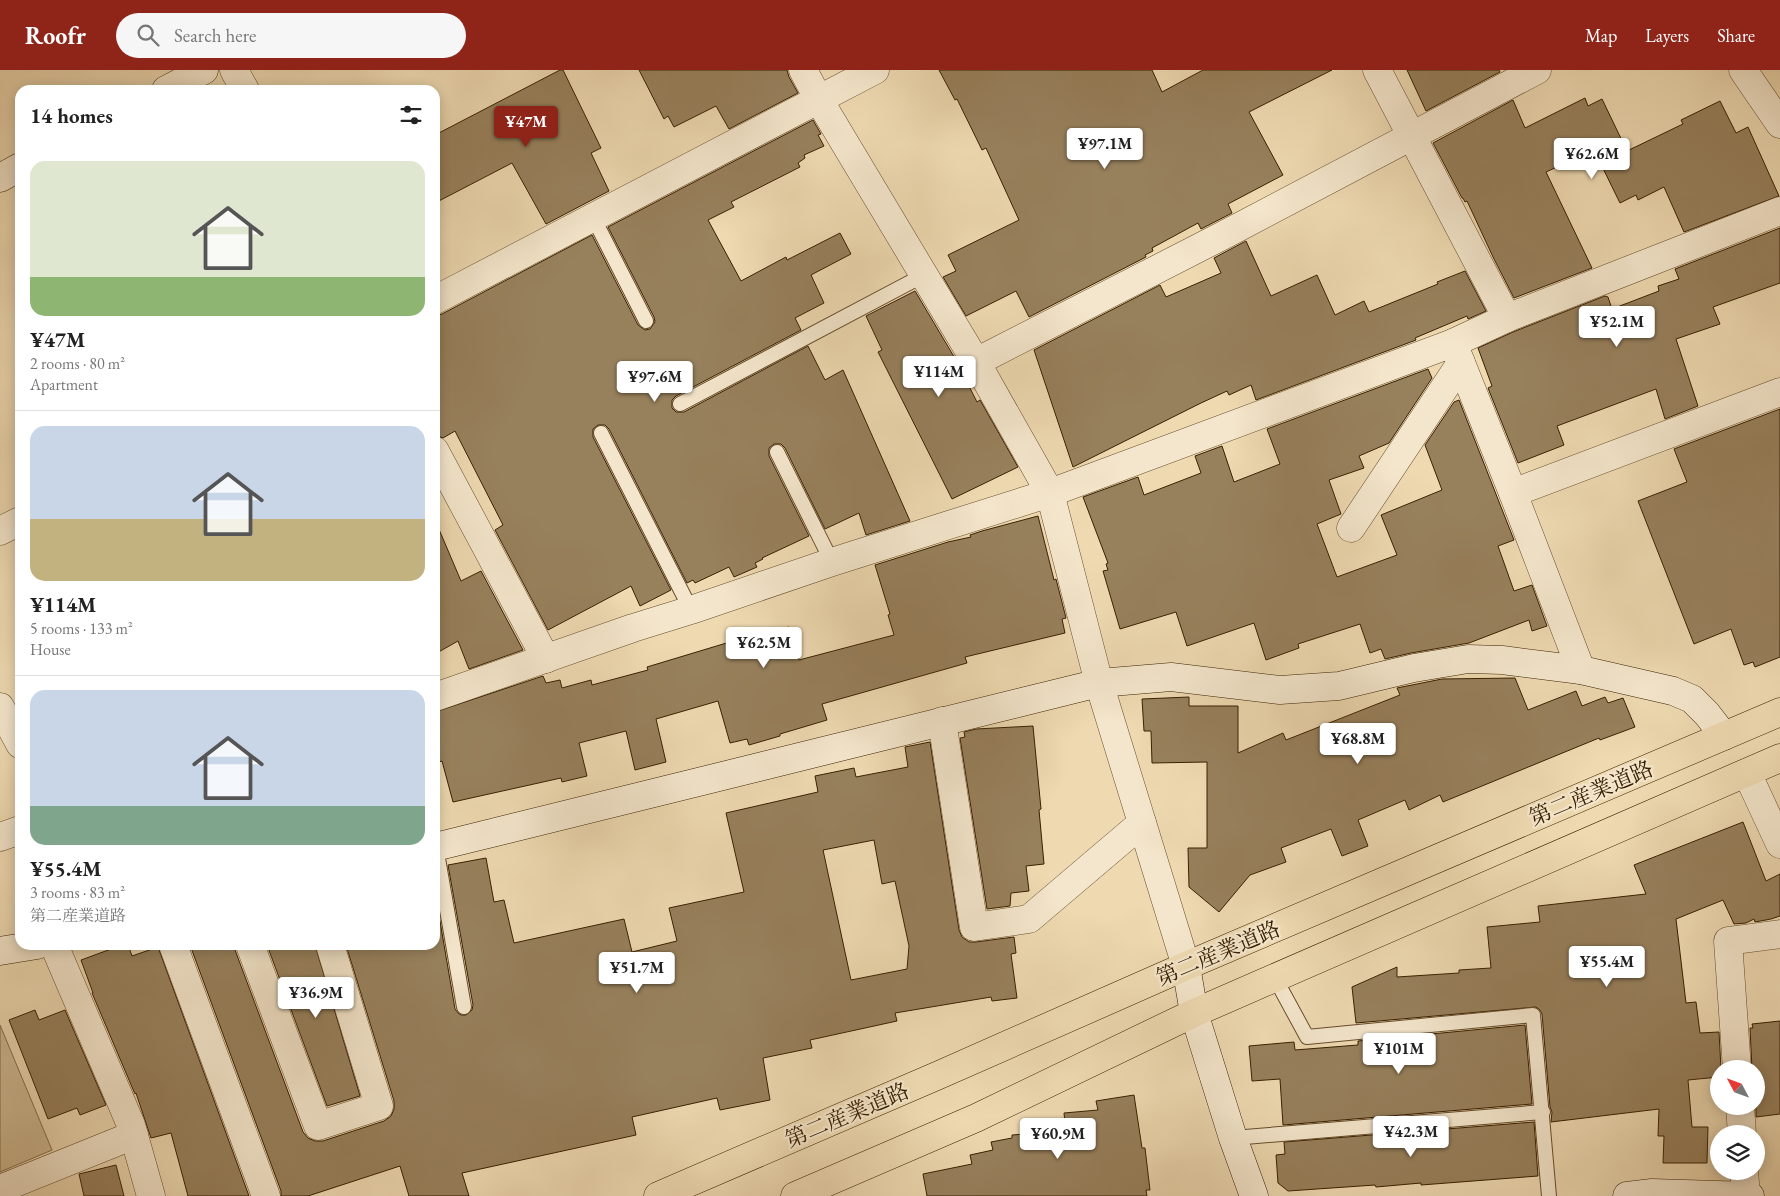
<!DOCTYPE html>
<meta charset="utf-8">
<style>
body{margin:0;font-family:"EB Garamond","Noto Serif JP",serif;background:#f6f6f6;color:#222;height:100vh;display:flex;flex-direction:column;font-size:19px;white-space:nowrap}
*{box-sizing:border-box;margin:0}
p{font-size:16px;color:#767676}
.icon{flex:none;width:28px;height:28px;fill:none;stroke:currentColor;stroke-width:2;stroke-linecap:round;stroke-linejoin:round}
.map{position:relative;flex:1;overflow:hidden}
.sheet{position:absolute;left:15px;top:15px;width:425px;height:865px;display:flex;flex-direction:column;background:#fff;border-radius:15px;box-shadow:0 2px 12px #0003}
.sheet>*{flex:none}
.needle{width:32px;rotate:311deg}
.controls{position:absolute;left:1710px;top:990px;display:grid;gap:10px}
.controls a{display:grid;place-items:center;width:55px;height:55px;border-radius:50%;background:#fff;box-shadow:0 2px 12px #0003;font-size:25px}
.price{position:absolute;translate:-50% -42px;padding:0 11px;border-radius:5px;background:#fff;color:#222;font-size:16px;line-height:32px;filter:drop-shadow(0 1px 2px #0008)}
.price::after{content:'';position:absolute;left:50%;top:30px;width:15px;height:11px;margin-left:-8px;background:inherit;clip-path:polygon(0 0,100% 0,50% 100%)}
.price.selected{background:#8f2418;color:#fff}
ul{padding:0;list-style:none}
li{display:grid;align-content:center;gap:10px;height:265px;padding:0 15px}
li+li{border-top:1px solid #e0e0e0}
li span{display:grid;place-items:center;height:155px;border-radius:15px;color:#555}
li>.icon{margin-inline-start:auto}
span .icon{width:90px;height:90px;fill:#fffc;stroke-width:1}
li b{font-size:21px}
h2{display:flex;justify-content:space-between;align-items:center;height:60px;padding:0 15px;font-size:21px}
header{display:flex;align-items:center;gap:30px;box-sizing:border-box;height:70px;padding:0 25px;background:#8f2418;color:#fff}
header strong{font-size:24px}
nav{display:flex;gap:28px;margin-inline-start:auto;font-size:18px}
.search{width:350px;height:45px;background:#f6f6f6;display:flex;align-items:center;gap:12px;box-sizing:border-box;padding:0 18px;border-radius:28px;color:#767676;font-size:19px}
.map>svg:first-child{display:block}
</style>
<header>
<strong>Roofr</strong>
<div class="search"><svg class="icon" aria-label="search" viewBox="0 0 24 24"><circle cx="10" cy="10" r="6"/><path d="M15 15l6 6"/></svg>Search here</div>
<nav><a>Map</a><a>Layers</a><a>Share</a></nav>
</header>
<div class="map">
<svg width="1780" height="1126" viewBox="0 0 1780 1126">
<rect width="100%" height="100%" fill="#eed9b1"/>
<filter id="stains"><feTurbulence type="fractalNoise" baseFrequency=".004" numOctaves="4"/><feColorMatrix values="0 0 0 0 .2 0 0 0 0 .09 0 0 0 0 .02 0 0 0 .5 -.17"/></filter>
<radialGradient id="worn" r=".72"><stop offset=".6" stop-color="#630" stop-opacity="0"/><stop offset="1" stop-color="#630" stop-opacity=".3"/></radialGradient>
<polygon fill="#cfba93" stroke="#846d4a" points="0,955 52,1080 0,1102"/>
<g fill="#97805c" stroke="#392000" fill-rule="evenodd">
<polygon points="560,0 563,0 601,78 591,83 609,121 546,154 512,93 435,133 435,65"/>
<polygon points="639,0 787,0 789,7 798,23 729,59 716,36 674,57 668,46 664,49"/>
<polygon points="939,0 1152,0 1162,22 1203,0 1332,0 1249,42 1283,105 1228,134 1232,143 1201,159 1198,153 1152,178 1153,181 1145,185 1146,187 1029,247 1016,221 966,246 943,207 956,201 948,185 1019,150 986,78 982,80 957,29 955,30"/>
<polygon points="1407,0 1499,0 1500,2 1426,41"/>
<polygon points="1585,28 1588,36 1602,29 1627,81 1683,54 1681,50 1720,31 1736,63 1748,57 1779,126 1684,162 1664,117 1638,130 1636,125 1620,133 1594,80 1546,102 1592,198 1514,228 1494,189 1467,131 1465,132 1463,128 1462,128 1433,73 1513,30 1525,58"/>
<polygon points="813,50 821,64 818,65 824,76 804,85 805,88 798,93 800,97 731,132 734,137 708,150 741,211 786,187 787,190 840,163 851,184 811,205 824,233 795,248 801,260 676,326 672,330 672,338 676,342 684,342 808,276 825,310 843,300 910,451 866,465 859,443 825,459 785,378 781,374 774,374 769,378 769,386 809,466 762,488 763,489 755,493 757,497 734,507 729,497 695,513 693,510 687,513 609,359 605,355 598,355 593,359 593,367 671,520 640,536 631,516 548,560 495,460 503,455 455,361 443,368 435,365 435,246 442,244 592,165 638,255 645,260 650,259 655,252 654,247 608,157"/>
<polygon points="1780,158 1780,213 1713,237 1720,254 1676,269 1698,336 1665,349 1656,319 1557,356 1564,375 1518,393 1488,318 1492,316 1478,278 1513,262 1605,226 1608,227 1612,239 1659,221 1658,216 1679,209 1675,199"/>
<polygon points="1246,171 1271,226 1317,205 1335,245 1364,231 1369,242 1438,214 1437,212 1465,201 1486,241 1468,249 1467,246 1415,268 1416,270 1256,330 1251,315 1229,325 1227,321 1201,333 1073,397 1034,280 1160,215 1166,227 1221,203 1214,188"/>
<polygon points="915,221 953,285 977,332 980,330 1018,397 952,429 878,282 882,280 866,246"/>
<polygon points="1428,299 1432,308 1389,373 1359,386 1364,398 1329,410 1341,444 1317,454 1337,507 1397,485 1381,445 1442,420 1425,375 1454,332 1459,330 1514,470 1498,476 1514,521 1532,515 1547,556 1532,561 1529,550 1469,573 1411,583 1385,589 1381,579 1370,583 1360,554 1298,574 1299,578 1266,590 1254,553 1187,576 1176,542 1120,559 1103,501 1108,500 1106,494 1108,493 1083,427 1138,407 1144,425 1201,403 1195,386 1222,376 1234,412 1280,394 1267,359"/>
<polygon points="1780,339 1780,587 1755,597 1753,592 1744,595 1731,559 1694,574 1638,431 1687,412 1674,379"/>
<polygon points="1038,446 1054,510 1056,509 1066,548 1062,549 1065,563 965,587 967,593 822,634 827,650 780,664 780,666 749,675 747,669 730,673 718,631 656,649 666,692 635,700 626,661 579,673 587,706 562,712 561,708 453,732 442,691 435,693 435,642 543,606 546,613 560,610 562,618 591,610 592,615 648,600 647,597 753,565 753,567 789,557 799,590 894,565 888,545 890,544 875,495 948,472 971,467 970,465 982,461"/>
<polygon points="435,450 461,511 481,501 523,580 469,599 458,571 435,584"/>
<polygon points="1515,608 1528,640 1576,621 1582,636 1605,627 1608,633 1623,628 1635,657 1600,670 1599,668 1443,732 1440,725 1409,740 1405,730 1358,750 1368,776 1342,786 1331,759 1281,778 1286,792 1250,805 1219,842 1189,817 1188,778 1207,778 1207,692 1152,693 1151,661 1144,661 1142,629 1189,627 1189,636 1238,636 1238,683 1283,663 1286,670 1400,625 1397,618 1442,609"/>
<polygon points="1033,656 1041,739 1039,740 1044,794 1026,796 1029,821 1011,823 1010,836 987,839 960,668 965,667 964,662 976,659"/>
<path d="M930,672L959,860L962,867L969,872H976L1014,867L1016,883L1011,884L1017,928L992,931L991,927L895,943L897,951L810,970L812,978L763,988L770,1030L720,1040L717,1028L632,1047L636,1065L462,1103L469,1126H409L400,1096L308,1126H281V1121L190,875H235V880L303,1062L308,1068L315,1071H323L384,1051L391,1046L394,1039V1031L346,875H435V822L455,939L458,943L461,945H466L472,940L473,935L448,795L486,788L494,832L504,830L514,873L624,849L632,882L677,871L669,838L744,822L726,743L818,722L815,706L854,698L856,707L908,697L905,677ZM874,770L882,814L895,811L909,876L907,899L851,910L823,780Z"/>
<polygon points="1743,752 1766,811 1780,804 1780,846 1771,849 1755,852 1754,849 1746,853 1734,854 1723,830 1676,849 1686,933 1696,932 1700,963 1719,962 1721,999 1719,999 1719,1007 1688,1010 1692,1057 1708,1057 1707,1093 1663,1093 1664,1066 1658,1066 1659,1039 1551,1052 1552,1042 1550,1037 1542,944 1540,940 1536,937 1356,953 1352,917 1397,897 1397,907 1459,903 1459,900 1491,898 1487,857 1540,852 1538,836 1646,824 1634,795"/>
<polygon points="122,875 128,875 132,886 158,877 249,1126 188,1126 171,1063 151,1068 136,1023 135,1024 92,923 93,923 81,890"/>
<polygon points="267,875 315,875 360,1026 327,1036"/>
<polygon points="35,940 39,950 65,940 106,1035 80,1045 77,1038 48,1049 9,950"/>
<polygon points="1780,951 1780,1044 1756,1047 1756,999 1752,999 1750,958 1753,958 1752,954"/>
<polygon points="1525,955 1532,1034 1283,1055 1280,1009 1252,1011 1249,976 1294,972 1295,980 1358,975 1358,971"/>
<polygon points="1134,1025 1142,1078 1145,1078 1150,1120 1146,1120 1147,1126 927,1126 923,1104 972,1094 970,1085 993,1080 991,1072 1012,1068 1012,1065 1025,1064 1024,1058 1065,1053 1064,1043 1098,1040 1096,1031"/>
<polygon points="1534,1052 1538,1106 1421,1115 1421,1113 1376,1117 1375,1115 1288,1121 1278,1113 1276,1085 1285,1084 1284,1072"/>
<polygon points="116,1095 124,1126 84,1126 79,1104"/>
</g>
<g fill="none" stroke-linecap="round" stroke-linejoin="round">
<defs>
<g id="lane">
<polyline points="593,147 646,251"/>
<polyline points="680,334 924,205"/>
<polyline points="601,363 691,540"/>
<polyline points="777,382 832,492"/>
<polyline points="436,777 464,937"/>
<polyline points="1275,908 1307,967 1533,945 1549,1126"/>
<polyline points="1233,1068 1543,1042"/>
</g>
<g id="street">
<polyline points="234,0 245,20"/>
<polyline points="803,0 819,30 976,292 1050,423 1099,613 1186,896"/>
<polyline points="1377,0 1507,248"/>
<polyline points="1743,0 1780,54"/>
<polyline points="435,230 875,0"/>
<polyline points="1453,273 1513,423 1581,600"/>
<polyline points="976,292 1220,167 1537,0"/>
<polyline points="435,381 546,589"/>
<polyline points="1513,423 1780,322"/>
<polyline points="1351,458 1461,293"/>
<polyline points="0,461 20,451"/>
<polyline points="435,627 633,558 691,540 832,492 1050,423 1453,273 1507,248 1780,141"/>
<polyline points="0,637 20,674"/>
<polyline points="942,651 974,857 1029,849 1142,753"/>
<polyline points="1747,703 1780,774"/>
<polyline points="0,767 20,760"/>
<polyline points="54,875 131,1055 151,1126"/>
<polyline points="173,875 266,1126"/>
<polyline points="250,875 318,1056 379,1036 330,875"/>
<polyline points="1737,999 1728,871 1780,864"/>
<polyline points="1740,1036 1742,1064"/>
<polyline points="1744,1101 1746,1126"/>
<polyline points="0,1119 134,1065"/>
</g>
<g id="secondary">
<polyline points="166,20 204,0"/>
<polyline points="0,108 20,97"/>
<polyline points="435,777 1099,613 1171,607 1280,620 1339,616 1414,598 1468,589 1502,590 1581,600 1673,621 1692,629 1707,644 1724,666"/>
<polyline points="0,881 37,875"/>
<polyline points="1186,896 1194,943 1233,1068 1254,1126"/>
<polyline points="1627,1126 1652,1123 1750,1126"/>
</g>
<g id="primary">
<polyline points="658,1126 939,1005 1186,896 1780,642"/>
<polyline points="795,1126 976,1048 1194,943 1780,688"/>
</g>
</defs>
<use href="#lane" stroke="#664e2c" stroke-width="16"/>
<use href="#street" stroke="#664e2c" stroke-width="29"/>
<use href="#secondary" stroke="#392000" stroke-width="29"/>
<use href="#primary" stroke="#392000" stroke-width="29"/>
<use href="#lane" stroke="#f4e6cc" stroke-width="14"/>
<use href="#street" stroke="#f4e6cc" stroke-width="28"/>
<use href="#secondary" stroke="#f4e6cc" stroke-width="28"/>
<use href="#primary" stroke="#eed9b1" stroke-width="28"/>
</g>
<g text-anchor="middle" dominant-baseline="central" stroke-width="4.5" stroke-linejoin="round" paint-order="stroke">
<g font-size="22" fill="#392000" stroke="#f4e6cc">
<text transform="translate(1591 723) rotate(-23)">第二産業道路</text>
<text transform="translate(1218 883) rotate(-23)">第二産業道路</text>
<text transform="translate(847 1045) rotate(-23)">第二産業道路</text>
</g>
</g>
<rect width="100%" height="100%" filter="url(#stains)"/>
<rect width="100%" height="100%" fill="url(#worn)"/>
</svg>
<div class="controls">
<a><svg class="needle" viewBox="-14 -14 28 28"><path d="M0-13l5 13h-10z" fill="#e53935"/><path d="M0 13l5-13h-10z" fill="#767676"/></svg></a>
<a><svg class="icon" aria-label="layers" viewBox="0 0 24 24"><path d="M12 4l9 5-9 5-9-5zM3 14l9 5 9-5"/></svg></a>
</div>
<b class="price selected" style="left:526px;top:78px">¥47M</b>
<b class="price" style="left:1105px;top:100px">¥97.1M</b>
<b class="price" style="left:1592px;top:110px">¥62.6M</b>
<b class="price" style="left:1617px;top:278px">¥52.1M</b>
<b class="price" style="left:939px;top:328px">¥114M</b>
<b class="price" style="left:655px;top:333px">¥97.6M</b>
<b class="price" style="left:764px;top:599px">¥62.5M</b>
<b class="price" style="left:1358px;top:695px">¥68.8M</b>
<b class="price" style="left:1607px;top:918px">¥55.4M</b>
<b class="price" style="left:637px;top:924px">¥51.7M</b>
<b class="price" style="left:316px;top:949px">¥36.9M</b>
<b class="price" style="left:1399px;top:1005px">¥101M</b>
<b class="price" style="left:1411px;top:1088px">¥42.3M</b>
<b class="price" style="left:1058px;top:1090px">¥60.9M</b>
<section class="sheet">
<h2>14 homes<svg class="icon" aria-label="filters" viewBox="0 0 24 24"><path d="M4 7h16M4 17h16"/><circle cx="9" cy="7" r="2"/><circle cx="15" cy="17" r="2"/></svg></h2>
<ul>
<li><span style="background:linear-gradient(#dfe7d0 75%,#8fb573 0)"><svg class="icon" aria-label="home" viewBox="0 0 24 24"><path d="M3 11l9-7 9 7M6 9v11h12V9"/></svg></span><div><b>¥47M</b><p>2 rooms · 80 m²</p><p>Apartment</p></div></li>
<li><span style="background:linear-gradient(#c9d6e8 60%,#c2b280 0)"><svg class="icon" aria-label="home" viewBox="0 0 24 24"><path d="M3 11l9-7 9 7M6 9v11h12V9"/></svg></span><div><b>¥114M</b><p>5 rooms · 133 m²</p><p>House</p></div></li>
<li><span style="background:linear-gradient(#c9d6e8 75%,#7fa58c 0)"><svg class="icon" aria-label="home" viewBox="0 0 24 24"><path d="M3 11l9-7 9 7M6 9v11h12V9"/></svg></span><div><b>¥55.4M</b><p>3 rooms · 83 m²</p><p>第二産業道路</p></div></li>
</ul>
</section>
</div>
